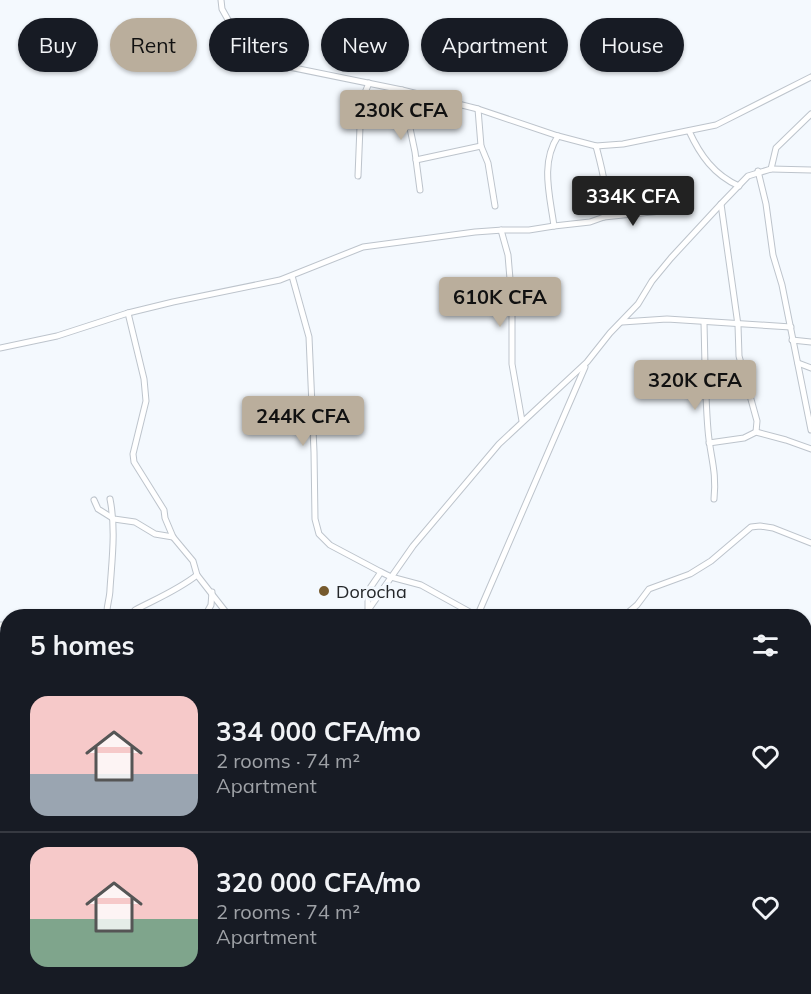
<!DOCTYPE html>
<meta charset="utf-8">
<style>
body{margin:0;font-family:Mulish,sans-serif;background:#242831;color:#f1f3f6;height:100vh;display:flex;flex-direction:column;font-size:22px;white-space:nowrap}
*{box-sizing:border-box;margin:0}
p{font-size:20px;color:#9ea1a6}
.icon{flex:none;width:33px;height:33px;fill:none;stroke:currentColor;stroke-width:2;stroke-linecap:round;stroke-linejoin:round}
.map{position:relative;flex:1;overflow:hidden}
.sheet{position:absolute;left:0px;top:609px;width:812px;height:386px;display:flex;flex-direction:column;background:#171b24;border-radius:24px 24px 0 0;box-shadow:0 2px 4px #0004}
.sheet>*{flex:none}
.top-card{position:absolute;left:18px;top:18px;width:776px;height:54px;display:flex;gap:12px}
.price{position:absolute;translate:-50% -51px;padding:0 14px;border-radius:6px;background:#baae9c;color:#111;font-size:20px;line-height:39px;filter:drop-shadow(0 2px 3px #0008)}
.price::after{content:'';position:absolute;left:50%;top:36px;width:18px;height:14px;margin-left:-9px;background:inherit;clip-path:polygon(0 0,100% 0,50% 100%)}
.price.on{background:#222;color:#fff}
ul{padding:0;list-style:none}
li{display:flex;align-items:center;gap:18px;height:150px;padding:0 30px}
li+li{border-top:2px solid #363941}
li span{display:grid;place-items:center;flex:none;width:168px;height:120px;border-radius:18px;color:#555}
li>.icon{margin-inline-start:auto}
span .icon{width:72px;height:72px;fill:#fffc;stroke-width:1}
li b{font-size:26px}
h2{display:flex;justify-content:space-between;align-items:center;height:72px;padding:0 30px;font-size:26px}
.chip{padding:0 21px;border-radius:27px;background:#171b24;box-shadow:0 2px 4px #0004;font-size:21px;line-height:54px}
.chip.on{background:#baae9c;color:#111}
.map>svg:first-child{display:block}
</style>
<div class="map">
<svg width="811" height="994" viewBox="0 0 811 994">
<rect width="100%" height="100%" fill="#f4f9fe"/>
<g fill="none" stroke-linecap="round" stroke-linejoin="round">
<defs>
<g id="street">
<polyline points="221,0 222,9 250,59 402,90 478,109 558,136 596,146 623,144 716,125 811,77"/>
<polyline points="402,90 415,152 420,190"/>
<polyline points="478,109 481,146 488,163 495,206"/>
<path d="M689,131C700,155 714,175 739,186"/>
<polyline points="416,160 481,146"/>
<polyline points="771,169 811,170"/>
<polyline points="758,171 766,204 773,255 782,285 811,430"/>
<polyline points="358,176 361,102 369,83"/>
<polyline points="721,204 738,325 739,356 757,421 756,432"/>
<polyline points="604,217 661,211"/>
<path d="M554,226C550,196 540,163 558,136"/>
<polyline points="501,230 508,255 512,303 512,364 522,421"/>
<polyline points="292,276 309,337 314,452 315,519 319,534 330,545 381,572 368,591 368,609"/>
<polyline points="128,313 144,379 146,401 133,454 134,462 164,510 165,518 173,537 193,561 197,575 229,616"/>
<polyline points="622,322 667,319 791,327"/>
<path d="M704,323C705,359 705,394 708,430C710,456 717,471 714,499"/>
<polyline points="792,340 811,342"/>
<path d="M0,348L57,336L128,313L173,302L280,280L363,247L475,232L503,230H529L554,226L590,222L604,217C609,193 602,169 596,146"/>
<polyline points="798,363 811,368"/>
<polyline points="709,443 744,438 756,432 786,440 811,449"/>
<polyline points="94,500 98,509 114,519 135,522 155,534 173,537"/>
<polyline points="381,572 391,577 421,585 477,616"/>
<path d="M135,610C156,599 178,590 197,575"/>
<path d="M107,616C106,606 110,599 110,589C112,559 116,529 110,499"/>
<polyline points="205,616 211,605 212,592"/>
<polyline points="364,616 413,546 499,444 587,362 610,333 638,304 652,281 671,258 721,204 748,176 771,169 776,148 811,114"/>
<polyline points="479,616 479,612 585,367"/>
<polyline points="624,616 637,605 649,589 690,574 711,561 751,527 760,526 773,528 811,543"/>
<polyline points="0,625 8,625"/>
<polyline points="804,895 811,898"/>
<polyline points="0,956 8,951"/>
<polyline points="535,987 550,994"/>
<polyline points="756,990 764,994"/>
<polyline points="157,994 161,987"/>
<polyline points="446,994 449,987"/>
</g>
<g id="highway">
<polyline points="804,859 811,843"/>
<polyline points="804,879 811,863"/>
<polyline points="745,994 748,987"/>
<polyline points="754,994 757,987"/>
</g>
</defs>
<use href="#street" stroke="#bdc4cc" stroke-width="7"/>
<use href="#highway" stroke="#a57e36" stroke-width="10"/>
<use href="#street" stroke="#fff" stroke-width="5"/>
<use href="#highway" stroke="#ebad3c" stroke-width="9"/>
</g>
<circle fill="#765a2d" stroke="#f4f9fe" stroke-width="2" cx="324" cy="591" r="6"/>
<g text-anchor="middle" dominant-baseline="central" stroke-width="6" stroke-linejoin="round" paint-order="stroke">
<g font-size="18" fill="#24272a" stroke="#f4f9fe" text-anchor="start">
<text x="336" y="591">Dorocha</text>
</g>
</g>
</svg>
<b class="price" style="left:401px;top:141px">230K CFA</b>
<b class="price on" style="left:633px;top:227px">334K CFA</b>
<b class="price" style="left:500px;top:328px">610K CFA</b>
<b class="price" style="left:695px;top:411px">320K CFA</b>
<b class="price" style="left:303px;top:447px">244K CFA</b>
<div class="top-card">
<a class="chip">Buy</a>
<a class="chip on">Rent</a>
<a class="chip">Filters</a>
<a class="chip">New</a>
<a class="chip">Apartment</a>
<a class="chip">House</a>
</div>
<section class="sheet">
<h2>5 homes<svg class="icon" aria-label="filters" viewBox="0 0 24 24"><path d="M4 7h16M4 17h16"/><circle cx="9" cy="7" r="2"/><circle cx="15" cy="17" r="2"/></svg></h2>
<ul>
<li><span style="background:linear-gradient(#f6c9c9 65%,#9aa5b1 0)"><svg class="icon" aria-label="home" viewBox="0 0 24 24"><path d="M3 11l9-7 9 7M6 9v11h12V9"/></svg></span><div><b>334 000 CFA/mo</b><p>2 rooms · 74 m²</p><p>Apartment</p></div><svg class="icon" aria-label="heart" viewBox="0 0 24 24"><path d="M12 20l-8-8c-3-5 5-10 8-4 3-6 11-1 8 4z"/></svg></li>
<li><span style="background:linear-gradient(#f6c9c9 60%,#7fa58c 0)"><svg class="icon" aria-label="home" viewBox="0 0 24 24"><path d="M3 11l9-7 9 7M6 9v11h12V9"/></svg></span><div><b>320 000 CFA/mo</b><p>2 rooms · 74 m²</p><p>Apartment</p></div><svg class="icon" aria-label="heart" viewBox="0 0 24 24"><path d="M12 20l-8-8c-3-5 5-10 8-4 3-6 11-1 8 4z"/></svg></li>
</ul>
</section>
</div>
